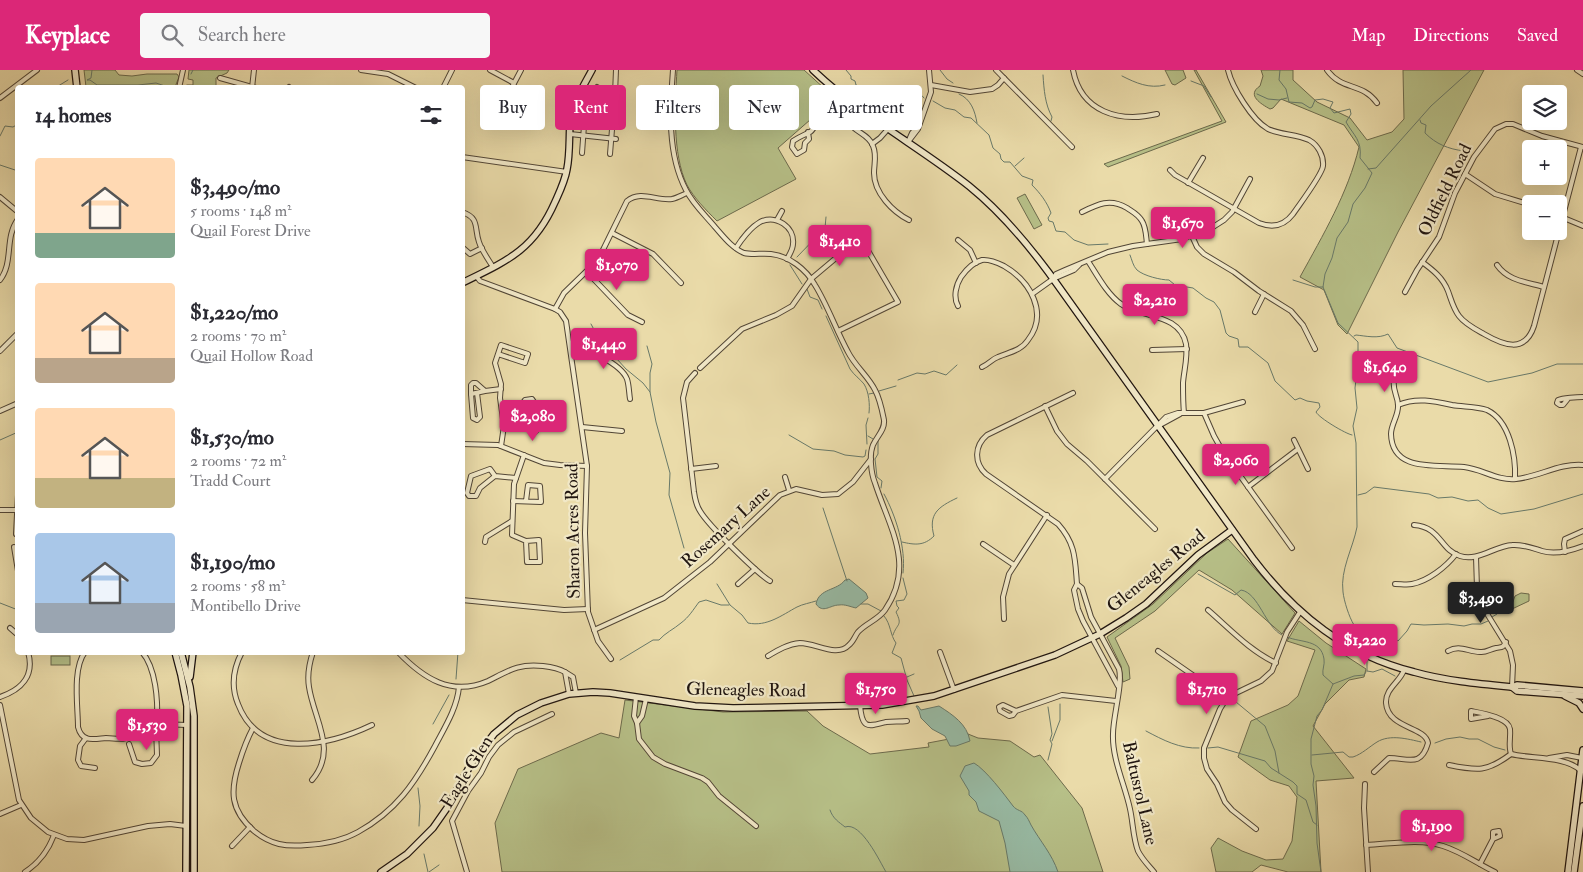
<!DOCTYPE html>
<meta charset="utf-8">
<style>
body{margin:0;font-family:"IM FELL Double Pica",serif;background:#f7f7f7;color:#2b2b33;height:100vh;display:flex;flex-direction:column;font-size:19px;white-space:nowrap}
*{box-sizing:border-box;margin:0}
p{font-size:16px;color:#7c7c81}
.icon{flex:none;width:28px;height:28px;fill:none;stroke:currentColor;stroke-width:2;stroke-linecap:round;stroke-linejoin:round}
.map{position:relative;flex:1;overflow:hidden}
.panel{position:absolute;left:15px;top:15px;width:450px;height:570px;display:flex;flex-direction:column;background:#fff;border-radius:5px;box-shadow:0 5px 20px #0002}
.panel>*{flex:none}
.hud{position:absolute;left:480px;top:15px;width:475px;height:45px;display:flex;gap:10px}
.buttons{position:absolute;left:1522px;top:15px;display:grid;gap:10px}
.buttons a{display:grid;place-items:center;width:45px;height:45px;border-radius:5px;background:#fff;box-shadow:0 5px 20px #0002;font-size:25px}
.price{position:absolute;translate:-50% -42px;padding:0 11px;border-radius:5px;background:#db2777;color:#fff;font-size:16px;line-height:32px;filter:drop-shadow(0 1px 2px #0008)}
.price::after{content:'';position:absolute;left:50%;top:30px;width:15px;height:11px;margin-left:-8px;background:inherit;clip-path:polygon(0 0,100% 0,50% 100%)}
.price.selected{background:#222;color:#fff}
ul{padding:0;list-style:none}
li{display:flex;align-items:center;gap:15px;height:125px;padding:0 20px}
li span{display:grid;place-items:center;flex:none;width:140px;height:100px;border-radius:5px;color:#555}
li>.icon{margin-inline-start:auto}
span .icon{width:60px;height:60px;fill:#fffc;stroke-width:1}
li b{font-size:21px}
h2{display:flex;justify-content:space-between;align-items:center;height:60px;padding:0 20px;font-size:21px}
.tag{padding:0 18px;border-radius:5px;background:#fff;box-shadow:0 5px 20px #0002;font-size:18px;line-height:45px}
.tag.selected{background:#db2777;color:#fff}
header{display:flex;align-items:center;gap:30px;box-sizing:border-box;height:70px;padding:0 25px;background:#db2777;color:#fff}
header strong{font-size:24px}
nav{display:flex;gap:28px;margin-inline-start:auto;font-size:18px}
.search{width:350px;height:45px;background:#f7f7f7;display:flex;align-items:center;gap:12px;box-sizing:border-box;padding:0 18px;border-radius:5px;color:#7c7c81;font-size:19px}
.map>svg:first-child{display:block}
</style>
<header>
<strong>Keyplace</strong>
<div class="search"><svg class="icon" aria-label="search" viewBox="0 0 24 24"><circle cx="10" cy="10" r="6"/><path d="M15 15l6 6"/></svg>Search here</div>
<nav><a>Map</a><a>Directions</a><a>Saved</a></nav>
</header>
<div class="map">
<svg width="1583" height="802" viewBox="0 0 1583 802">
<rect width="100%" height="100%" fill="#eadba9"/>
<filter id="stains"><feTurbulence type="fractalNoise" baseFrequency=".004" numOctaves="4"/><feColorMatrix values="0 0 0 0 .2 0 0 0 0 .09 0 0 0 0 .02 0 0 0 .5 -.17"/></filter>
<radialGradient id="worn" r=".72"><stop offset=".6" stop-color="#630" stop-opacity="0"/><stop offset="1" stop-color="#630" stop-opacity=".3"/></radialGradient>
<g fill="#b7c088" stroke="#6c6a4c">
<polygon points="84,0 115,0 119,5 132,6 147,4 177,4 179,7 175,17 86,17"/>
<polygon points="189,0 229,0 227,3 216,8 216,17 183,17 187,15 193,15 193,10 188,9"/>
<path d="M677,0H804L835,28L778,78L796,109L717,151C706,140 694,128 687,115C672,84 675,34 677,0Z"/>
<polygon points="1165,0 1183,0 1186,8 1175,15 1172,14"/>
<polygon points="1194,0 1196,0 1226,52 1108,97 1104,94 1222,51"/>
<path d="M1261,0H1293V10L1317,32L1350,48L1367,70L1392,62L1404,49L1403,0H1484L1398,162L1347,264L1338,255L1324,220L1300,207C1323,165 1348,123 1359,77L1344,55L1281,29L1273,38L1270,39C1261,34 1246,25 1260,16L1263,6Z"/>
<polygon points="1025,124 1042,155 1034,159 1017,128"/>
<polygon points="1228,469 1295,543 1282,564 1232,520 1199,500 1155,541 1115,568 1129,597 1130,609 1123,612 1121,596 1107,567 1153,534 1207,483"/>
<polygon points="1521,523 1529,524 1529,531 1512,539 1511,537 1515,526"/>
<polygon points="1299,551 1326,573 1366,599 1364,607 1349,610 1325,634 1313,656 1354,708 1316,711 1321,802 1288,802 1261,795 1252,802 1216,802 1211,778 1218,768 1242,781 1266,790 1283,789 1292,771 1297,727 1289,716 1270,710 1238,687 1251,651 1288,635 1298,626 1315,580 1287,571"/>
<rect x="51" y="586" width="19" height="9"/>
<polygon points="625,630 723,642 807,641 823,656 870,684 929,677 928,673 949,669 958,660 978,668 1010,671 1034,687 1040,685 1082,738 1103,802 502,802 495,753 518,699 601,663 619,668"/>
</g>
<g fill="#98bba5" stroke="#687969">
<path d="M849,509L866,523L868,528L856,538C851,537 845,534 839,535C830,535 823,544 816,534C819,518 837,521 845,510Z"/>
<path d="M916,636H918L921,640L939,636C953,645 967,654 970,671L956,676H950L945,666L932,659L921,648L919,641Z"/>
<path d="M974,693C986,700 1004,724 1013,736C1017,741 1022,740 1025,745C1028,748 1029,751 1031,755C1040,771 1052,784 1058,802H1010L1005,773L999,751L979,741L976,732L969,725V721L960,706L965,696Z"/>
</g>
<g fill="none" stroke-linecap="round" stroke-linejoin="round">
<g stroke="#687969" stroke-width="1">
<polyline points="92,0 91,8 87,10 90,10 97,15 138,15 156,13 165,16 176,16"/>
<path d="M846,0L851,6V9L855,11L856,15L863,18L865,23L882,22L898,17L901,23L905,22L907,24C913,21 920,22 924,28"/>
<polyline points="940,0 947,9 953,13"/>
<path d="M1280,0L1279,10L1286,19L1289,32L1302,33L1310,38L1312,37L1315,30L1323,29L1333,32L1330,38L1334,43L1350,39L1351,44L1346,52C1354,66 1362,70 1360,88L1372,103L1365,118L1353,134L1348,152L1337,168L1332,188L1325,204L1323,217L1338,253L1358,272V293L1355,318L1357,338L1353,356L1356,373L1357,457C1353,478 1340,500 1343,522C1344,531 1349,547 1354,555C1359,564 1366,572 1366,583"/>
<polyline points="191,4 193,0"/>
<path d="M1043,5C1044,20 1045,34 1052,47L1051,51"/>
<path d="M1122,6C1136,13 1149,19 1165,15"/>
<polyline points="1191,11 1204,16 1211,27"/>
<polyline points="55,18 68,10"/>
<path d="M959,24C971,29 975,41 977,53"/>
<polyline points="1257,24 1268,29 1279,30 1287,28"/>
<path d="M933,31L945,38L955,40L964,47L971,48L989,65L993,78L1000,84L1001,89L1004,92H1010L1022,106L1033,110L1032,115C1040,123 1047,132 1051,143L1048,148L1049,151L1053,152L1056,161L1065,162L1074,170L1088,175L1108,174"/>
<path d="M1420,50L1421,53L1426,55L1425,63C1436,74 1448,79 1464,81"/>
<polyline points="0,66 5,56 13,57 18,54"/>
<polyline points="0,95 18,101"/>
<polyline points="1015,96 1024,88"/>
<polyline points="1368,99 1376,98 1431,36 1471,0"/>
<path d="M1130,185C1132,190 1133,196 1137,200C1144,206 1161,210 1169,210L1175,215L1193,218L1206,228L1214,232L1220,240L1226,263L1229,266L1238,269L1239,277H1248L1268,293L1275,311L1295,330L1300,328L1307,331L1319,333L1320,337L1316,342C1319,348 1346,364 1352,365"/>
<polyline points="797,187 825,158 826,147"/>
<polyline points="790,195 802,214"/>
<polyline points="1293,210 1315,217 1323,217"/>
<polyline points="807,219 810,227 818,230 822,239"/>
<path d="M826,246L850,299C854,305 860,309 864,314C869,322 870,335 869,343"/>
<polyline points="591,254 599,269 613,280 616,288 626,299 643,313 650,322"/>
<path d="M1354,266L1356,265C1366,266 1378,269 1388,264L1397,278L1488,312L1532,303L1557,294H1583"/>
<polyline points="647,276 652,294 650,303 650,322 656,352 670,403 669,425 684,478"/>
<polyline points="898,310 917,303 925,304 934,301 946,305 957,295"/>
<polyline points="879,321 896,316"/>
<polyline points="869,324 874,323"/>
<polyline points="789,365 813,379 834,381 845,385 863,387 865,386 866,380"/>
<polyline points="868,366 873,369"/>
<polyline points="0,370 18,362"/>
<polyline points="878,371 878,384 875,389 877,407 882,411 881,418"/>
<polyline points="867,374 866,355 868,348"/>
<path d="M884,424C896,446 906,478 903,503"/>
<polyline points="1358,425 1366,423 1374,417 1429,424 1438,428 1452,427 1468,431 1478,430 1488,438 1501,444 1534,439 1583,424"/>
<polyline points="823,438 847,511"/>
<path d="M902,472C915,475 924,476 934,466C928,444 938,437 957,428"/>
<path d="M1198,504L1235,525L1241,520C1259,523 1265,557 1282,565"/>
<path d="M717,514L730,535L742,545L748,553C767,557 782,545 797,537C803,534 810,533 816,531"/>
<polyline points="0,533 18,540"/>
<polyline points="861,534 868,534 881,541"/>
<path d="M884,546C891,554 890,565 896,573L892,583L901,588L907,610L914,626"/>
<polyline points="1492,547 1497,544 1502,531"/>
<path d="M893,565C897,553 903,556 896,542L899,538L897,536L896,531L904,530L907,524L903,508"/>
<path d="M1287,567C1301,573 1321,569 1324,589C1325,595 1322,599 1323,605L1333,614"/>
<polyline points="1367,579 1385,581 1386,579 1384,576 1388,571 1392,572 1395,569 1398,571 1407,561 1411,554 1424,555 1448,554 1464,556 1472,554 1481,554 1488,551"/>
<polyline points="1367,587 1367,601"/>
<path d="M620,590L653,570H659C665,563 674,559 681,553C689,547 693,540 699,532L706,530L721,535H729"/>
<polyline points="1367,601 1373,602 1382,599 1395,606"/>
<polyline points="907,607 914,604"/>
<polyline points="456,609 458,582"/>
<polyline points="1236,632 1265,656 1275,681 1279,703"/>
<polyline points="433,654 449,625"/>
<path d="M1146,661C1163,670 1180,679 1199,678"/>
<polyline points="1052,671 1060,650 1060,634"/>
<polyline points="1435,673 1446,669 1460,667 1469,669 1478,669 1494,677 1505,680"/>
<polyline points="1208,678 1218,677 1265,691 1271,698 1293,712 1297,716 1297,724 1306,730 1313,752 1317,755"/>
<path d="M1312,685L1343,682L1349,687H1353C1362,684 1369,677 1377,672C1390,664 1408,669 1421,672"/>
<polyline points="1048,690 1052,674 1050,670 1052,664 1048,637"/>
<polyline points="418,718 420,736 419,756"/>
<path d="M830,740C833,749 839,752 845,757C861,751 880,792 886,802"/>
<polyline points="424,784 428,802"/>
<polyline points="429,802 439,795"/>
<polyline points="1321,802 1317,773 1316,736 1313,715 1314,706 1311,694 1311,669 1317,646 1322,640 1333,614 1354,606 1364,605 1366,602"/>
</g>
<defs>
<g id="street">
<polyline points="361,0 388,4 416,18"/>
<polyline points="490,0 514,13"/>
<path d="M673,0C670,39 667,84 686,120C693,134 705,145 715,157C723,166 732,178 744,183C752,185 762,183 771,184C789,186 806,199 815,215C828,236 836,260 848,282C855,296 868,306 875,320C880,329 882,340 884,350C885,360 877,366 873,375C869,385 871,403 875,413C889,457 916,495 885,540C878,550 866,553 858,562C855,566 853,572 849,575C837,588 816,573 800,573C788,574 778,580 768,586"/>
<polyline points="996,0 1072,77"/>
<path d="M1073,0C1081,42 1119,53 1157,44"/>
<path d="M1327,0C1342,21 1362,12 1377,33"/>
<polyline points="1577,0 1583,4"/>
<polyline points="220,8 256,18"/>
<polyline points="931,15 970,22 992,19 998,15 1004,8"/>
<polyline points="597,17 605,22 615,24"/>
<polyline points="179,18 183,0"/>
<polyline points="252,18 254,0"/>
<polyline points="288,18 289,17"/>
<polyline points="443,18 452,0"/>
<polyline points="0,28 37,0"/>
<polyline points="500,40 521,0"/>
<polyline points="611,40 615,24 616,0"/>
<path d="M808,62L809,69L805,73L804,80L797,84L792,77L793,71C799,67 804,65 810,62C813,60 815,56 817,53C830,40 843,49 854,58C861,64 870,67 873,76C877,85 874,94 874,103C874,123 893,142 909,150"/>
<polyline points="570,64 616,69"/>
<polyline points="908,72 918,59 931,22 929,0"/>
<polyline points="908,72 912,63 918,56"/>
<polyline points="872,74 880,68 888,59"/>
<polyline points="582,83 585,42"/>
<polyline points="610,84 613,47"/>
<polyline points="462,87 567,102"/>
<path d="M1170,100L1175,105L1259,153C1272,158 1284,156 1293,144C1299,135 1322,105 1323,96C1324,86 1318,75 1309,70C1296,64 1281,65 1268,59C1252,50 1232,17 1228,0"/>
<polyline points="1465,104 1495,124 1531,135"/>
<polyline points="1188,113 1203,88"/>
<polyline points="0,127 18,142"/>
<path d="M462,142C480,148 474,158 479,172C482,181 488,189 493,197"/>
<path d="M1082,142C1098,134 1110,128 1127,138C1133,142 1138,144 1142,151C1146,157 1146,166 1147,174"/>
<polyline points="1559,146 1583,156"/>
<polyline points="777,150 782,141"/>
<polyline points="612,163 653,184 681,213"/>
<polyline points="1192,166 1197,177 1204,184 1234,202 1259,221 1291,241 1303,255 1315,279"/>
<polyline points="958,170 970,180 976,193"/>
<polyline points="462,177 470,184 482,178"/>
<path d="M736,178C741,170 751,157 760,152C776,144 795,157 793,174C793,179 790,184 787,189"/>
<path d="M1088,191C1097,205 1107,224 1121,234C1141,248 1180,243 1186,274C1188,287 1184,300 1183,313C1183,323 1183,333 1184,343"/>
<path d="M1422,192C1433,200 1443,208 1448,221C1451,229 1453,238 1459,246C1465,254 1475,259 1484,264C1503,275 1525,284 1534,256L1581,77"/>
<path d="M1497,195C1508,211 1527,212 1544,217"/>
<polyline points="587,202 628,245 642,252"/>
<polyline points="476,206 480,211 555,239 560,242 566,251 587,396 585,463 588,542 598,571 611,589"/>
<polyline points="1053,209 1074,200 1079,195"/>
<path d="M0,210C14,192 4,168 18,149"/>
<polyline points="1405,222 1417,200 1439,167 1455,123 1474,87 1495,59 1506,54 1513,54 1542,66 1583,77"/>
<polyline points="1032,224 1053,209 1056,204 1065,200 1108,182 1133,176 1182,169 1213,157 1224,150 1232,142 1250,109"/>
<path d="M958,236C953,227 956,215 961,207C966,200 974,192 982,190C990,189 998,193 1004,196C1030,211 1049,243 1028,270C1021,281 1009,282 998,287C992,289 989,294 982,297"/>
<path d="M555,239L564,223L598,190L627,131C641,120 656,131 672,129C677,128 682,125 687,123"/>
<polyline points="1255,242 1264,224"/>
<polyline points="838,261 898,232 863,172 861,162"/>
<path d="M570,276C586,277 621,294 627,309C629,315 629,323 630,329"/>
<polyline points="1152,280 1187,279"/>
<polyline points="0,281 18,263"/>
<polyline points="498,284 525,293 528,284 501,275 495,293 501,314 500,328 504,356 501,376"/>
<polyline points="700,298 742,259 776,245 792,236 811,209 849,177 863,172"/>
<path d="M695,303L687,312L683,328L694,422C695,429 696,435 700,441C708,455 757,503 770,511"/>
<path d="M1394,309C1392,321 1398,326 1398,335C1399,345 1391,354 1391,364C1392,403 1437,394 1464,397C1482,399 1498,411 1516,409C1539,407 1559,393 1583,395"/>
<polyline points="485,321 471,324 471,315 473,313 476,313 485,321 501,319"/>
<path d="M1073,323L987,365C974,376 974,393 986,404L1058,454C1076,474 1075,490 1077,514L1082,518L1091,547L1119,599C1123,614 1113,646 1113,664C1112,689 1125,715 1130,739C1133,752 1133,768 1138,781C1142,789 1148,795 1154,802"/>
<polyline points="471,324 473,348 477,350 480,347 477,323"/>
<path d="M1567,330L1563,335H1560L1557,333L1558,330C1563,328 1577,327 1583,327"/>
<path d="M1398,335C1416,327 1434,331 1452,335C1463,337 1476,336 1487,340C1510,351 1516,387 1515,409"/>
<polyline points="1045,336 1057,361 1067,374 1087,391 1155,459"/>
<polyline points="0,341 18,333"/>
<polyline points="1204,343 1214,366 1223,382 1292,478"/>
<polyline points="503,350 526,346 530,361 534,363 538,359 535,344 526,346 523,333 525,330 532,329 534,332 535,344"/>
<polyline points="1158,356 1180,344"/>
<polyline points="582,357 622,361"/>
<polyline points="1294,370 1308,399"/>
<polyline points="462,374 498,375 544,393 560,395 587,396"/>
<polyline points="524,385 514,414 512,465 526,471 539,470 540,492 527,492 526,471"/>
<polyline points="691,399 716,396"/>
<polyline points="495,406 490,399 471,406 467,423 469,426 476,426 480,418 495,406 516,408"/>
<polyline points="785,407 789,420"/>
<polyline points="1105,409 1166,347 1178,343 1204,343 1243,332"/>
<polyline points="1248,417 1298,379"/>
<polyline points="513,431 541,432 540,416 528,415 526,431"/>
<polyline points="0,440 17,440"/>
<path d="M1414,455C1441,457 1440,480 1460,486C1477,492 1495,476 1512,475C1523,474 1532,478 1542,481C1556,485 1570,481 1583,476"/>
<polyline points="16,464 18,425"/>
<polyline points="485,472 486,467 512,451"/>
<polyline points="983,474 1014,495"/>
<polyline points="14,477 18,501"/>
<polyline points="1565,482 1564,474 1565,469 1583,461"/>
<polyline points="1476,487 1477,518 1481,534 1510,581 1513,595 1512,617"/>
<polyline points="738,514 755,499"/>
<polyline points="1077,514 1074,520 1078,539 1083,551 1118,616"/>
<path d="M1395,514C1401,514 1407,515 1412,514C1428,511 1446,497 1456,484"/>
<polyline points="462,530 564,540 588,539"/>
<path d="M1208,540C1230,559 1250,581 1276,593"/>
<polyline points="1004,549 1003,527 1009,504 1047,445"/>
<polyline points="10,558 18,565"/>
<polyline points="594,560 664,528 710,492 780,425 796,419 822,425 838,424 853,412 871,389"/>
<polyline points="1158,581 1227,629"/>
<path d="M1448,581C1460,574 1468,582 1480,582C1486,583 1490,579 1496,578C1502,577 1503,578 1506,572"/>
<path d="M85,582C72,599 78,637 78,657C82,673 94,669 106,668C113,668 119,670 126,668C136,664 141,655 153,654"/>
<path d="M142,582C156,598 158,631 157,651"/>
<path d="M242,582C233,599 231,617 238,634C260,692 330,675 372,655"/>
<path d="M398,582C423,608 451,627 488,611C508,601 519,593 543,596C551,597 558,598 565,602"/>
<polyline points="940,582 954,620"/>
<polyline points="569,624 565,602 573,607 576,623"/>
<path d="M0,627C21,620 35,606 28,582"/>
<polyline points="636,627 634,646 637,653 642,646 646,629"/>
<polyline points="0,635 19,730 31,748 48,762 67,769 84,770 148,756 170,754 186,756"/>
<path d="M860,635C862,659 867,657 886,652C893,651 900,652 907,651"/>
<polyline points="1016,641 1013,645 1009,646 1000,641 999,637 1003,635 1016,641 1062,625 1116,631"/>
<path d="M1488,646L1471,649V641C1481,643 1508,647 1510,659C1511,668 1508,675 1511,684"/>
<polyline points="637,653 639,669 653,687 665,694 702,708 708,712 719,726 756,756"/>
<polyline points="156,657 160,654 187,655"/>
<path d="M253,658C247,669 243,680 239,693C230,721 230,740 254,761C271,775 286,777 307,775C325,774 342,771 358,762C396,741 415,713 435,676C445,657 457,638 459,617"/>
<polyline points="86,668 80,676 78,690 81,696 95,698"/>
<polyline points="129,674 135,692 142,694 151,693 157,685 156,658"/>
<path d="M1511,684C1531,689 1565,686 1580,700"/>
<polyline points="1549,688 1567,685 1582,688"/>
<path d="M1449,695C1478,701 1487,702 1511,684"/>
<path d="M1374,702L1389,688C1408,688 1421,698 1428,673C1425,656 1388,659 1386,633C1385,619 1400,612 1404,600"/>
<path d="M312,710C338,680 314,650 309,617C307,605 309,594 313,582"/>
<polyline points="1365,714 1364,738 1368,802"/>
<polyline points="0,744 21,735"/>
<polyline points="1256,759 1232,740 1225,732 1217,714 1207,699 1204,688 1204,678 1220,639 1225,631 1236,623 1261,611 1272,601 1287,562 1300,542"/>
<path d="M1366,775C1391,774 1419,768 1443,776C1462,782 1478,794 1495,802"/>
<polyline points="232,776 250,757"/>
<polyline points="1480,794 1493,769 1500,766 1499,761 1493,762 1493,769"/>
<path d="M25,802C39,793 48,781 54,765"/>
<polyline points="467,802 452,751 468,721 481,703 489,687 498,675 514,662 552,644"/>
</g>
<g id="secondary">
<polyline points="75,0 77,18"/>
<path d="M813,0C860,45 918,76 969,116C1000,141 1026,172 1049,203L1254,490C1296,545 1346,585 1414,602C1446,611 1480,614 1512,617L1517,615L1583,621"/>
<path d="M462,213C507,191 534,180 555,132C560,121 565,111 567,99C570,84 569,68 570,53C572,34 583,17 592,0"/>
<polyline points="175,582 181,605 187,636 186,802"/>
<polyline points="181,582 190,617 194,646 194,802"/>
<polyline points="190,607 193,582"/>
<polyline points="1512,617 1517,621 1583,626"/>
<polyline points="1565,626 1579,633 1583,639"/>
<polyline points="381,802 407,784 433,758 447,738 471,694 494,664 517,645 541,633 569,624 593,622 610,623 695,636 733,638 882,635 934,626 1055,585 1100,564 1126,548 1146,534 1198,485 1232,460"/>
<polyline points="1568,802 1583,680"/>
<polyline points="1574,802 1583,736"/>
</g>
</defs>
<use href="#street" stroke="#524636" stroke-width="6"/>
<use href="#secondary" stroke="#201510" stroke-width="8"/>
<use href="#street" stroke="#f1e8c7" stroke-width="4"/>
<use href="#secondary" stroke="#f1e8c7" stroke-width="5.5"/>
</g>
<g text-anchor="middle" dominant-baseline="central" stroke-width="4.5" stroke-linejoin="round" paint-order="stroke">
<g font-size="18" fill="#201510" stroke="#f1e8c7">
<text transform="translate(1445 120) rotate(-64)">Oldfield Road</text>
<text transform="translate(726 457) rotate(-42)">Rosemary Lane</text>
<text transform="translate(573 461) rotate(-91)">Sharon Acres Road</text>
<text transform="translate(1156 501) rotate(-39)">Gleneagles Road</text>
<text transform="translate(746 620) rotate(1)">Gleneagles Road</text>
<text transform="translate(467 702) rotate(-58)">Eagle Glen</text>
<text transform="translate(1140 723) rotate(77)">Baltusrol Lane</text>
</g>
</g>
<rect width="100%" height="100%" filter="url(#stains)"/>
<rect width="100%" height="100%" fill="url(#worn)"/>
</svg>
<div class="buttons">
<a><svg class="icon" aria-label="layers" viewBox="0 0 24 24"><path d="M12 4l9 5-9 5-9-5zM3 14l9 5 9-5"/></svg></a>
<a>+</a>
<a>−</a>
</div>
<b class="price" style="left:1183px;top:179px">$1,670</b>
<b class="price" style="left:840px;top:197px">$1,410</b>
<b class="price" style="left:617px;top:221px">$1,070</b>
<b class="price" style="left:1155px;top:256px">$2,210</b>
<b class="price" style="left:604px;top:300px">$1,440</b>
<b class="price" style="left:1385px;top:323px">$1,640</b>
<b class="price" style="left:533px;top:372px">$2,080</b>
<b class="price" style="left:1236px;top:416px">$2,060</b>
<b class="price selected" style="left:1481px;top:554px">$3,490</b>
<b class="price" style="left:1365px;top:596px">$1,220</b>
<b class="price" style="left:876px;top:645px">$1,750</b>
<b class="price" style="left:1207px;top:645px">$1,710</b>
<b class="price" style="left:147px;top:681px">$1,530</b>
<b class="price" style="left:1432px;top:782px">$1,190</b>
<div class="hud">
<a class="tag">Buy</a>
<a class="tag selected">Rent</a>
<a class="tag">Filters</a>
<a class="tag">New</a>
<a class="tag">Apartment</a>
</div>
<section class="panel">
<h2>14 homes<svg class="icon" aria-label="filters" viewBox="0 0 24 24"><path d="M4 7h16M4 17h16"/><circle cx="9" cy="7" r="2"/><circle cx="15" cy="17" r="2"/></svg></h2>
<ul>
<li><span style="background:linear-gradient(#ffd9b3 75%,#7fa58c 0)"><svg class="icon" aria-label="home" viewBox="0 0 24 24"><path d="M3 11l9-7 9 7M6 9v11h12V9"/></svg></span><div><b>$3,490/mo</b><p>5 rooms · 148 m²</p><p>Quail Forest Drive</p></div></li>
<li><span style="background:linear-gradient(#ffd9b3 75%,#b9a48a 0)"><svg class="icon" aria-label="home" viewBox="0 0 24 24"><path d="M3 11l9-7 9 7M6 9v11h12V9"/></svg></span><div><b>$1,220/mo</b><p>2 rooms · 70 m²</p><p>Quail Hollow Road</p></div></li>
<li><span style="background:linear-gradient(#ffd9b3 70%,#c2b280 0)"><svg class="icon" aria-label="home" viewBox="0 0 24 24"><path d="M3 11l9-7 9 7M6 9v11h12V9"/></svg></span><div><b>$1,530/mo</b><p>2 rooms · 72 m²</p><p>Tradd Court</p></div></li>
<li><span style="background:linear-gradient(#a9c7e8 70%,#9aa5b1 0)"><svg class="icon" aria-label="home" viewBox="0 0 24 24"><path d="M3 11l9-7 9 7M6 9v11h12V9"/></svg></span><div><b>$1,190/mo</b><p>2 rooms · 58 m²</p><p>Montibello Drive</p></div></li>
</ul>
</section>
</div>
